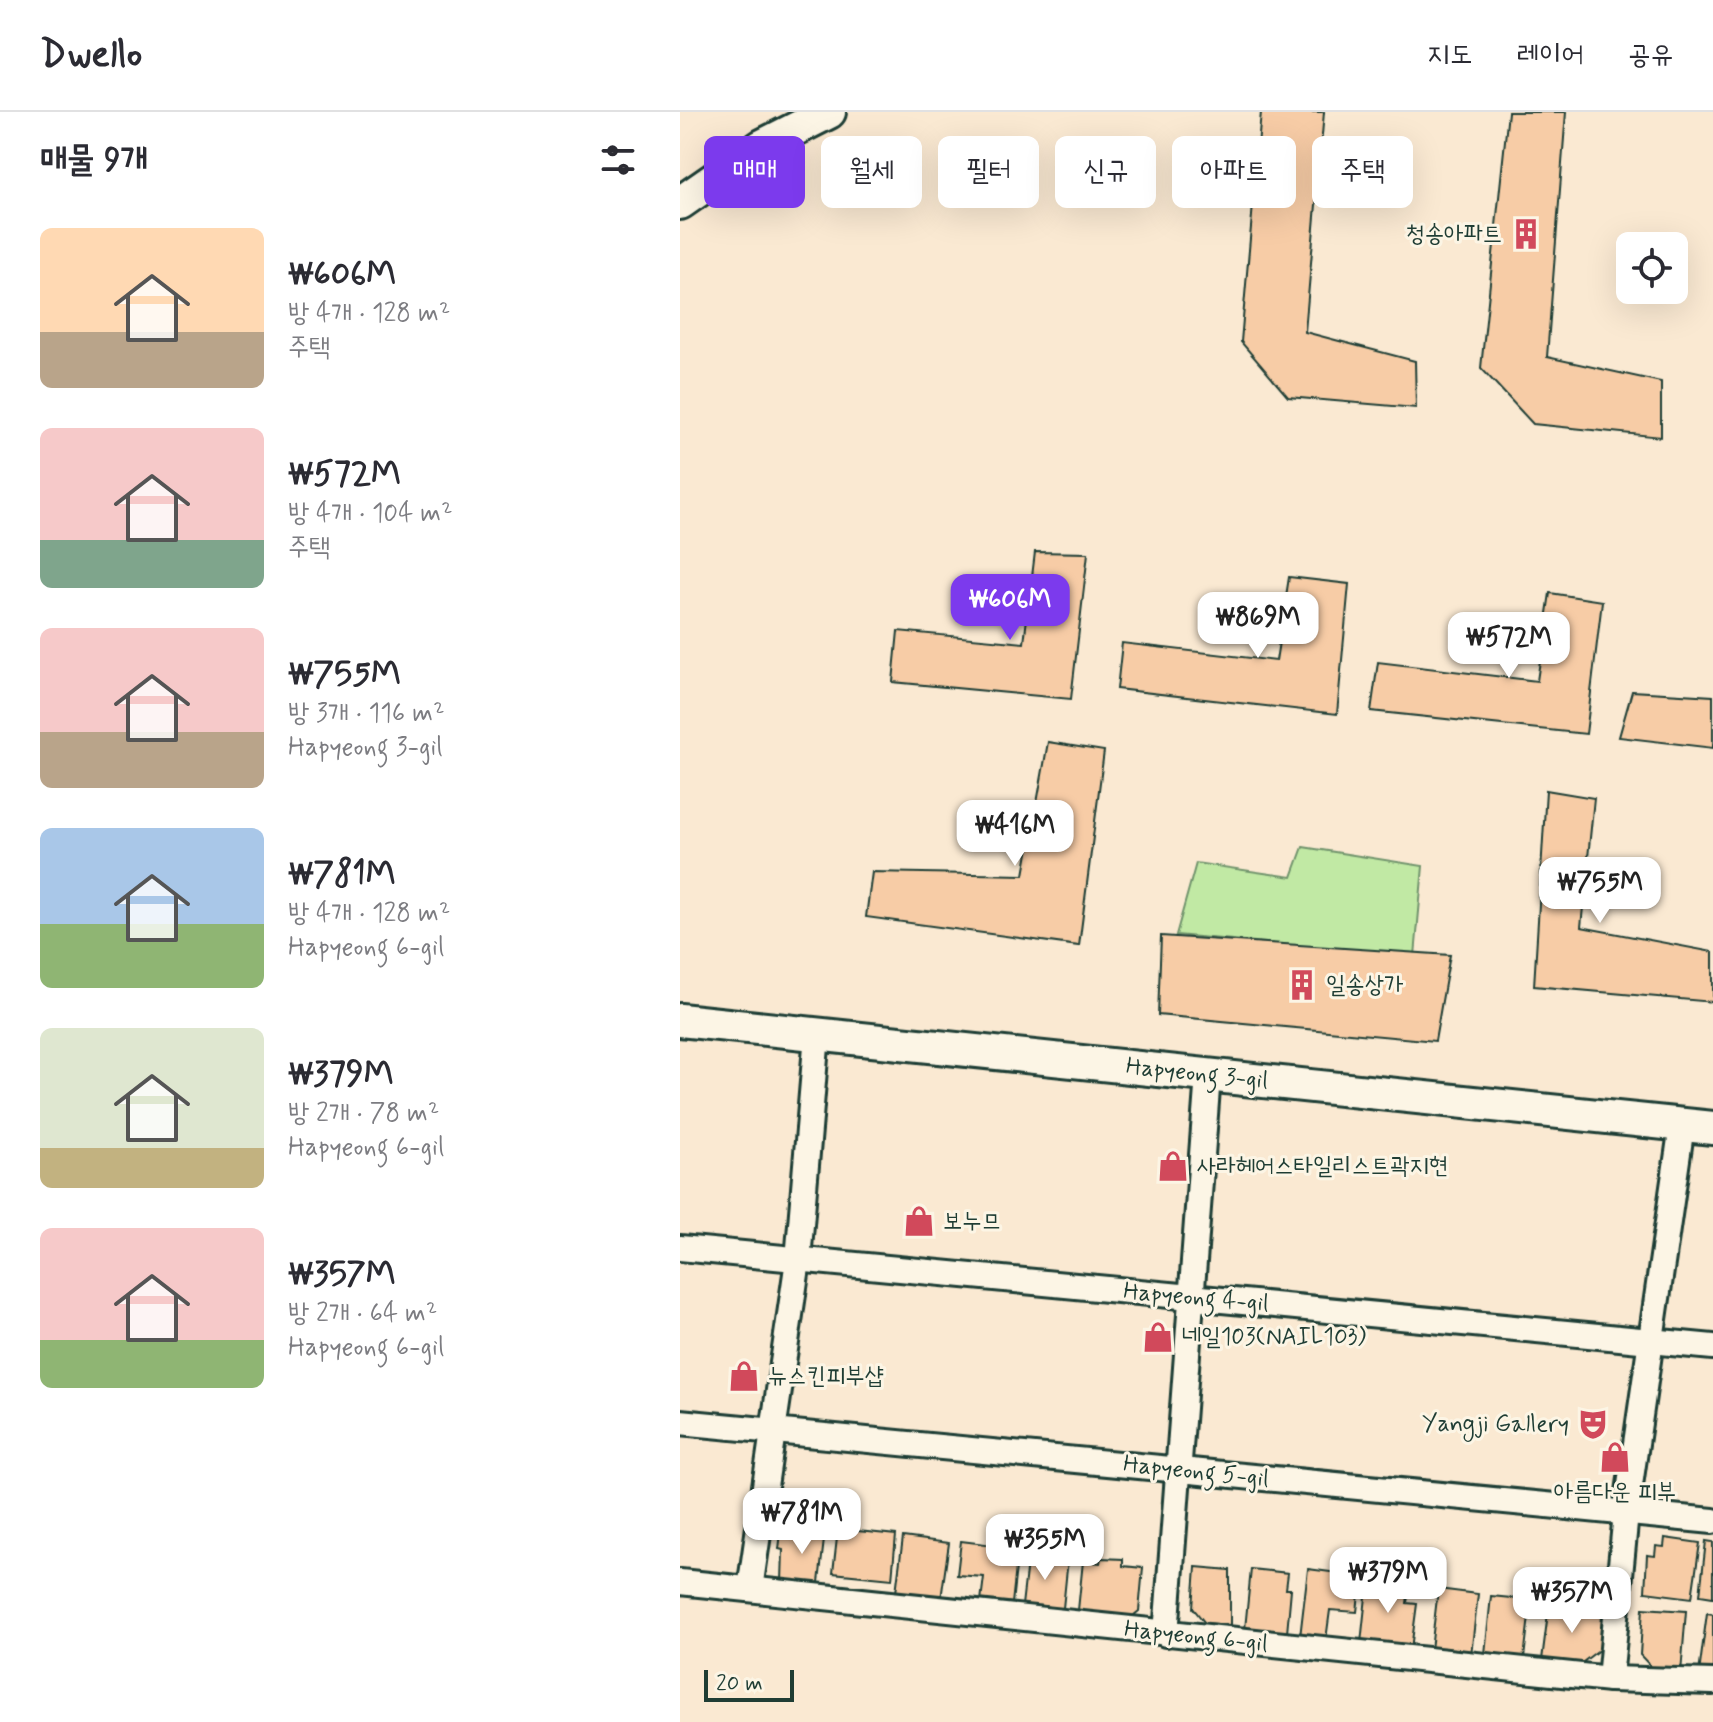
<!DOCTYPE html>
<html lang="ko">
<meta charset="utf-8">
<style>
body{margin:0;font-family:Mynerve,"Poor Story",sans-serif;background:#f2f2f3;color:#2b2b33;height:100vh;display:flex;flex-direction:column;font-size:30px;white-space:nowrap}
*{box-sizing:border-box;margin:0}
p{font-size:26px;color:#7c7c81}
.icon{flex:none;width:44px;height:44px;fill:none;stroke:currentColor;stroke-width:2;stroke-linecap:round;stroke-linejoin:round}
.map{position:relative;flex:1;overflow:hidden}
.panel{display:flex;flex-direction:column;background:#fff;width:680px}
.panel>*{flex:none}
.hud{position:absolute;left:24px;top:24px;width:760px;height:72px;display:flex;gap:16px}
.buttons{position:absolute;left:936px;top:120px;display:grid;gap:16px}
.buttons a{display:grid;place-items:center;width:72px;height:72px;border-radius:12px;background:#fff;box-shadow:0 8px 32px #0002;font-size:40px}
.scale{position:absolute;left:24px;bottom:20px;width:90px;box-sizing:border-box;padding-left:8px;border:4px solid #1f3d34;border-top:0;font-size:22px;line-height:28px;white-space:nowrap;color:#1f3d34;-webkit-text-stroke:6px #fcf5e5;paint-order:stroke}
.price{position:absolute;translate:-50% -68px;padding:0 18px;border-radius:16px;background:#fff;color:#222;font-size:26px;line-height:52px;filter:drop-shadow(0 2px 4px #0008)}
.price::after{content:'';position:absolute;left:50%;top:48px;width:24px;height:18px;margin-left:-12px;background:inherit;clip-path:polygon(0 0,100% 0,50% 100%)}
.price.on{background:#7c3aed;color:#fff}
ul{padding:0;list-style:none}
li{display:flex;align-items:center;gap:24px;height:200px;padding:0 40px}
li span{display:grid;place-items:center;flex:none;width:224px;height:160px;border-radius:12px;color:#555}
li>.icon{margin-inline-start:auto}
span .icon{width:96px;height:96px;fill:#fffc;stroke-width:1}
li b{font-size:34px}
h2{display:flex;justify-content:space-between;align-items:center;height:96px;padding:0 40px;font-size:34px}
.chip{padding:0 28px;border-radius:12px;background:#fff;box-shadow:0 8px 32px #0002;font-size:28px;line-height:72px}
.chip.on{background:#7c3aed;color:#fff}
header{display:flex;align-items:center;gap:48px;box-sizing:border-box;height:112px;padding:0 40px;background:#fff;border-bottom:2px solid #e1e1e2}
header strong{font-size:38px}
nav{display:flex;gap:44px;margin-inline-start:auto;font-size:28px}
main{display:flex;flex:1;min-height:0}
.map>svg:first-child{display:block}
</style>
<header>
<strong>Dwello</strong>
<nav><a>지도</a><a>레이어</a><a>공유</a></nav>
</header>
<main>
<section class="panel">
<h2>매물 9개<svg class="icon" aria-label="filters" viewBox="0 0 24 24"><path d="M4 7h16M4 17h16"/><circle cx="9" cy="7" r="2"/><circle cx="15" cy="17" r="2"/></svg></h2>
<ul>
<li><span style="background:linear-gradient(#ffd9b3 65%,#b9a48a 0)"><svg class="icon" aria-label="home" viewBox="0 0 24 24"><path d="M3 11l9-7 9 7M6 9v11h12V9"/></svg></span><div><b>₩606M</b><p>방 4개 · 128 m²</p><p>주택</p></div></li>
<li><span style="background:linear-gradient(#f6c9c9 70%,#7fa58c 0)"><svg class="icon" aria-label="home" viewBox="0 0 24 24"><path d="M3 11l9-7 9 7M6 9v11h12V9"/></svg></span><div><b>₩572M</b><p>방 4개 · 104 m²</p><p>주택</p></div></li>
<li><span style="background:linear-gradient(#f6c9c9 65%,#b9a48a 0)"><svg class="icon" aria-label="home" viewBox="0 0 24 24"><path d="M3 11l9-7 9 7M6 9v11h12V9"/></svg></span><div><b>₩755M</b><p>방 3개 · 116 m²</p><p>Hapyeong 3-gil</p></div></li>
<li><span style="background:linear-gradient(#a9c7e8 60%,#8fb573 0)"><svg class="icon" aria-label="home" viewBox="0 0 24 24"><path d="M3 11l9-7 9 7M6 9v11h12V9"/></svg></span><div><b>₩781M</b><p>방 4개 · 128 m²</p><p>Hapyeong 6-gil</p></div></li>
<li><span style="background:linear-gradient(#dfe7d0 75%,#c2b280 0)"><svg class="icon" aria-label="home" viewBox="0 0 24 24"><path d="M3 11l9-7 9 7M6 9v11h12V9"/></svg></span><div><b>₩379M</b><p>방 2개 · 78 m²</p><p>Hapyeong 6-gil</p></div></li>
<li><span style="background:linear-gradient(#f6c9c9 70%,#8fb573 0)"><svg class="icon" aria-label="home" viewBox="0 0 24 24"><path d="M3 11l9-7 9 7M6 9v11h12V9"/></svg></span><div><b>₩357M</b><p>방 2개 · 64 m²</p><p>Hapyeong 6-gil</p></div></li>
</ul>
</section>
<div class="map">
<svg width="1033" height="1610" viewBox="0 0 1033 1610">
<rect width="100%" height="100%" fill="#fae9d2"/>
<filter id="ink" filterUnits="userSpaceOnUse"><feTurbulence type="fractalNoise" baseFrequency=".0125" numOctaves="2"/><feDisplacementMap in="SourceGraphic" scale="16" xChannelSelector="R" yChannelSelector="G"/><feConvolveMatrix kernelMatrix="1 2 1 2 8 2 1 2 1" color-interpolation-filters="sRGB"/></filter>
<g filter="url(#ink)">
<polygon fill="#c1e9a4" stroke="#70936c" stroke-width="2" points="623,735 743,754 735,844 496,823 516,751 612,765"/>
<g fill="#f7cca6" stroke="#1f3d34" stroke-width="2">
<polygon points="581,0 644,0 625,220 735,249 736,296 608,285 561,230"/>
<polygon points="828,0 886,0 867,245 981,270 981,325 853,312 801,256"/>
<polygon points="355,440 408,441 391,587 213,570 218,519 344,531"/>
<polygon points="609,465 669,472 657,602 437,577 442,531 596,549"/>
<polygon points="870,481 922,489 906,622 691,599 698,550 857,569"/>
<polygon points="952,579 1033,584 1033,636 939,625"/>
<polygon points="368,630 424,639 399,834 186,805 192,760 344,763"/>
<polygon points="866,678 914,686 901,815 1033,840 1033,890 854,874"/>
<polygon points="481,824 770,843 755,929 478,903"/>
<polygon points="102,1413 145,1419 138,1479 102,1470 103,1438 99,1437"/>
<polygon points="158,1417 216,1423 212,1467 153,1461"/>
<polygon points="223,1425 269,1431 260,1494 215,1488"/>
<polygon points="985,1426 1020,1431 1012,1486 965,1480 967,1443 975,1444 976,1434 984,1435"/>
<polygon points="281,1429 338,1436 331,1501 300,1497 304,1465 277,1463"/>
<polygon points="1026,1429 1033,1430 1033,1485 1020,1483"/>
<polygon points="349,1433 389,1437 382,1506 341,1502"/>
<polygon points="421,1446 443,1447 443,1454 463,1456 459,1499 443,1512 397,1508 403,1449 420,1451"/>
<polygon points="516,1455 550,1458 550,1513 525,1511 513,1496"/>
<polygon points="571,1457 608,1461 606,1477 611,1477 607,1521 565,1517"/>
<polygon points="628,1457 681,1464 677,1500 650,1498 646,1528 620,1525"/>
<polygon points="688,1466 716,1469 715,1476 729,1477 727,1491 737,1492 731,1537 681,1531"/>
<polygon points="758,1477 798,1482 791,1543 751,1538"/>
<polygon points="811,1484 851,1488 844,1546 805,1542"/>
<polygon points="869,1493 925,1500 920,1537 899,1553 862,1548"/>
<polygon points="963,1496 1006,1499 1001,1561 975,1559 960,1543"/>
<polygon points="1027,1501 1033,1502 1033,1563 1019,1561"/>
</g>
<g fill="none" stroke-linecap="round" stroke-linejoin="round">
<defs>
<g id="street">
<polyline points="0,1136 1033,1235"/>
<polyline points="0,1310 1033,1409"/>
<polyline points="0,1470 930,1567 1033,1570"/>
<polyline points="70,1477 118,1148 137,922"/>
<polyline points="486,1522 528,963"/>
<polyline points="930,1567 946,1401 1002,1013"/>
</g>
<g id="secondary">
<polyline points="0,91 82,34 149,0"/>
<polyline points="0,908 1033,1016"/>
</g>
</defs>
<use href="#street" stroke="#1f3d34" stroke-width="30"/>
<use href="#secondary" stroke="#1f3d34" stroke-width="38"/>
<use href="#street" stroke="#fcf5e5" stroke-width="24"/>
<use href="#secondary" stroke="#fcf5e5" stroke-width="32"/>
</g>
</g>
<defs>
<symbol id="building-bare" viewBox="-9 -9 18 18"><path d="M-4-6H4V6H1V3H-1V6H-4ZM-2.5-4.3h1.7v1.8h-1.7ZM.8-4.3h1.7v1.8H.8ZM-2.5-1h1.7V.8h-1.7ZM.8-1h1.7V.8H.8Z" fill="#d1495b" stroke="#fcf5e5" stroke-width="2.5" paint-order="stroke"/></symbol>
<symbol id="shop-bare" viewBox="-9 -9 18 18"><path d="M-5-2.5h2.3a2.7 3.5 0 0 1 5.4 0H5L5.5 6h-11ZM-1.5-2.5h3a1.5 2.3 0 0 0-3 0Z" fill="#d1495b" stroke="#fcf5e5" stroke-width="2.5" paint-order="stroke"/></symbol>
<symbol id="theatre-bare" viewBox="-9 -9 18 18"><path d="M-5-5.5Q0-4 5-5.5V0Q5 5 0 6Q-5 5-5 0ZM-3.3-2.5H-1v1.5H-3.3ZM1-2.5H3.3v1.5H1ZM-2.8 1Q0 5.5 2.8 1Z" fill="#d1495b" stroke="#fcf5e5" stroke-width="2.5" paint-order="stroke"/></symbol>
</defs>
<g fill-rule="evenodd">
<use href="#building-bare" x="824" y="100" width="44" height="44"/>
<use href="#building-bare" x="600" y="851" width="44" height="44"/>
<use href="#shop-bare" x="471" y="1032" width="44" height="44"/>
<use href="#shop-bare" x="217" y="1087" width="44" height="44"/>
<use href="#shop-bare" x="456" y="1203" width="44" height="44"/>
<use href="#shop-bare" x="42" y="1242" width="44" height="44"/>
<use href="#theatre-bare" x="891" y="1290" width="44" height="44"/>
<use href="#shop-bare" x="913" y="1323" width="44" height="44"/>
</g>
<g text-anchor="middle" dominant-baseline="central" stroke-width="6" stroke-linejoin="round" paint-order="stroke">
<g font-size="24" fill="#1f3d34" stroke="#fcf5e5" text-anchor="start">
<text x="822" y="122" text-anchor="end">청송아파트</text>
<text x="646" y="873">일송상가</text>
<text x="517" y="1054">사라헤어스타일리스트곽지현</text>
<text x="263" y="1109">보누므</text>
<text x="502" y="1225">네일103(NAIL103)</text>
<text x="88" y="1264">뉴스킨피부샵</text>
<text x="889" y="1312" text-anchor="end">Yangji Gallery</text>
<text x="935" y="1380" text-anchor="middle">아름다운 피부</text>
</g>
<g font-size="24" fill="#1f3d34" stroke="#fcf5e5">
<text transform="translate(517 962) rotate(6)">Hapyeong 3-gil</text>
<text transform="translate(516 1186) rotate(5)">Hapyeong 4-gil</text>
<text transform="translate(516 1360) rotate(6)">Hapyeong 5-gil</text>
<text transform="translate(516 1525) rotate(6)">Hapyeong 6-gil</text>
</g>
</g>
</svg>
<div class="buttons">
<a><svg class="icon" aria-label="locate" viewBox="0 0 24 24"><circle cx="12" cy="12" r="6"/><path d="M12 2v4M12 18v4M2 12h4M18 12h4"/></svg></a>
</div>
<div class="scale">20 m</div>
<b class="price on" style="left:330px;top:530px">₩606M</b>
<b class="price" style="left:578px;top:548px">₩869M</b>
<b class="price" style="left:829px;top:568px">₩572M</b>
<b class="price" style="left:335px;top:756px">₩416M</b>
<b class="price" style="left:920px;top:813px">₩755M</b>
<b class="price" style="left:122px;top:1444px">₩781M</b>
<b class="price" style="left:365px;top:1470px">₩355M</b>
<b class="price" style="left:708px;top:1503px">₩379M</b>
<b class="price" style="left:892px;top:1523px">₩357M</b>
<div class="hud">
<a class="chip on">매매</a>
<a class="chip">월세</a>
<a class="chip">필터</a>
<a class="chip">신규</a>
<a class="chip">아파트</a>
<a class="chip">주택</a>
</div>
</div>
</main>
